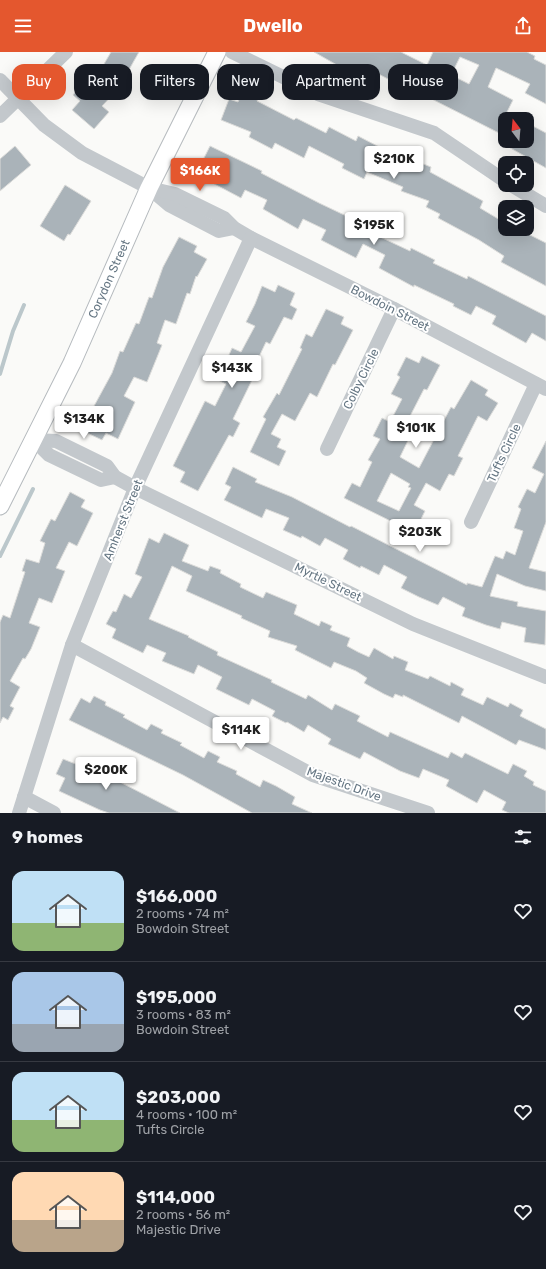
<!DOCTYPE html>
<meta charset="utf-8">
<style>
body{margin:0;font-family:Rubik,sans-serif;background:#20242c;color:#f1f3f6;height:100vh;display:flex;flex-direction:column;font-size:15px;white-space:nowrap}
*{box-sizing:border-box;margin:0}
p{font-size:13px;color:#9ea1a6}
.icon{flex:none;width:22px;height:22px;fill:none;stroke:currentColor;stroke-width:2;stroke-linecap:round;stroke-linejoin:round}
.map{position:relative;height:761px;overflow:hidden}
.sheet{display:flex;flex-direction:column;background:#171b24;flex:1}
.sheet>*{flex:none}
.top-card{position:absolute;left:12px;top:12px;width:522px;height:36px;display:flex;gap:8px}
.needle{width:26px;rotate:344deg}
.buttons{position:absolute;left:498px;top:60px;display:grid;gap:8px}
.buttons a{display:grid;place-items:center;width:36px;height:36px;border-radius:8px;background:#171b24;box-shadow:0 4px 16px #0002;font-size:20px}
.price{position:absolute;translate:-50% -34px;padding:0 9px;border-radius:4px;background:#fff;color:#222;font-size:13px;line-height:26px;filter:drop-shadow(0 1px 2px #0008)}
.price::after{content:'';position:absolute;left:50%;top:24px;width:12px;height:9px;margin-left:-6px;background:inherit;clip-path:polygon(0 0,100% 0,50% 100%)}
.price.current{background:#e4572e;color:#fff}
ul{padding:0;list-style:none}
li{display:flex;align-items:center;gap:12px;height:100px;padding:0 12px}
li+li{border-top:1px solid #363941}
li span{display:grid;place-items:center;flex:none;width:112px;height:80px;border-radius:12px;color:#555}
li>.icon{margin-inline-start:auto}
span .icon{width:48px;height:48px;fill:#fffc;stroke-width:1}
li b{font-size:17px}
h2{display:flex;justify-content:space-between;align-items:center;height:48px;padding:0 12px;font-size:17px}
.tag{padding:0 14px;border-radius:12px;background:#171b24;box-shadow:0 4px 16px #0002;font-size:14px;line-height:36px}
.tag.current{background:#e4572e;color:#fff}
header{display:flex;justify-content:space-between;align-items:center;height:52px;padding:0 12px;background:#e4572e;color:#fff;font-size:18px;font-weight:700}
.map>svg:first-child{display:block}
</style>
<header><svg class="icon" aria-label="menu" viewBox="0 0 24 24"><path d="M4 6h16M4 12h16M4 18h16"/></svg>Dwello<svg class="icon" aria-label="share" viewBox="0 0 24 24"><path d="M12 15V3M7 8l5-5 5 5M5 13v7h14v-7"/></svg></header>
<div class="map">
<svg width="546" height="761" viewBox="0 0 546 761">
<rect width="100%" height="100%" fill="#fafaf8"/>
<g fill="none" stroke-linecap="round" stroke-linejoin="round">
<g stroke="#bbc7cb" stroke-width="4">
<polyline points="0,322 13,279 24,253"/>
<polyline points="0,504 33,437"/>
</g>
</g>
<g fill="#aab3b9" stroke="#dcdcda" fill-rule="evenodd">
<polygon points="111,0 139,0 118,37 102,54 109,60 94,77 72,58 80,49 73,43 83,30 90,36"/>
<path d="M314,0H401L427,13L433,0H527L535,4L534,7L546,13V52L525,41L530,32L496,16L488,35L513,48L505,64V84L410,36L409,38L371,18L367,25L346,14L344,17ZM460,5L479,13L469,32L451,23Z"/>
<polygon points="242,41 258,47 257,49 294,68 296,66 326,81 329,75 356,89 358,84 385,98 386,95 409,105 408,106 431,115 430,120 483,149 480,156 505,171 505,177 518,177 546,191 546,234 501,210 504,204 479,188 438,166 440,162 426,155 429,149 401,139 403,135 367,120 364,127 342,116 344,112 309,94 304,106 275,91 272,97 249,85 251,80 221,68 229,47 238,50"/>
<polygon points="527,71 546,81 546,116 498,89 527,89"/>
<polygon points="15,94 31,113 0,139 0,107"/>
<polygon points="210,94 262,119 261,121 319,151 378,179 376,183 410,199 411,196 435,208 433,211 467,227 468,224 546,264 546,289 532,281 526,291 492,272 496,264 476,254 471,263 453,254 454,252 414,233 414,235 379,216 385,203 363,192 356,206 321,188 326,178 303,167 298,177 263,157 267,148 245,138 241,146 205,127 209,118 200,114"/>
<polygon points="65,133 91,149 70,183 68,182 64,189 40,174"/>
<polygon points="179,185 197,194 194,200 207,207 197,225 196,224 190,242 187,241 176,272 165,268 157,291 162,293 147,330 134,325 124,344 135,350 118,387 106,381 102,388 81,378 112,321 120,299 123,300 136,271 139,272 149,245 152,246 163,215"/>
<polygon points="278,233 295,241 290,253 297,257 292,268 284,265 270,292 266,290 249,326 252,328 233,367 240,371 233,385 229,383 198,439 180,430 185,420 173,414 205,349 215,354 226,332 218,328 232,296 241,300 255,274 246,270 255,252 262,234 275,240"/>
<polygon points="326,257 344,265 341,272 353,278 335,313 333,312 317,345 310,341 295,369 282,362 271,382 281,387 277,395 286,399 279,414 250,400 266,367 263,365 277,341 279,343 302,297 300,296 306,282 312,285"/>
<path d="M422,304L440,313L427,338L424,337L407,370L415,374L400,405L419,416L451,355L454,357L471,328L488,338L485,343L498,351L487,369L478,364L458,404L463,406L454,424L449,422L440,439L426,431L414,453L425,459L421,467L429,472L423,485L344,446L352,431L360,435L372,410L368,408L380,387L373,384L382,366L390,370L402,347L391,342L400,325L397,323L406,305L419,311ZM391,421L410,432L408,435L411,436L399,459L377,449Z"/>
<polygon points="546,389 546,470 529,516 546,520 546,539 525,534 497,522 490,544 518,550 517,554 546,559 545,593 524,590 526,576 502,570 500,577 486,573 462,564 465,556 443,545 438,553 419,545 401,536 407,525 384,513 379,523 361,514 360,516 343,507 348,498 325,486 320,494 302,484 301,486 283,478 289,466 266,457 262,466 224,448 231,435 225,432 233,415 257,427 255,430 292,445 350,475 351,474 467,533 467,531 482,535 495,504 503,507 506,499 515,503 523,479 514,476 521,457 518,455 527,437 535,441 544,422 532,416"/>
<polygon points="70,440 85,448 81,455 93,461 77,494 69,490 56,516 65,519 52,551 39,546 29,571 40,575 31,597 25,607 23,606 10,629 20,635 10,654 14,656 8,668 3,665 0,671 0,570 3,563 10,566 25,520 22,519 26,507 39,511 45,491 40,489 51,467 55,469"/>
<polygon points="164,481 189,493 182,509 208,519 210,514 221,518 220,521 241,532 240,535 263,546 266,540 297,553 294,562 319,574 321,569 332,574 330,578 350,586 347,594 358,600 369,605 374,596 393,607 394,604 408,610 405,618 428,627 430,624 450,634 451,630 464,637 461,643 483,653 487,645 508,655 510,651 523,658 520,664 546,677 546,698 519,688 516,693 462,664 459,671 403,643 403,645 395,642 393,646 384,642 364,631 367,626 356,619 334,610 331,616 295,598 297,594 268,585 270,579 241,566 242,564 186,539 192,524 172,514 149,567 189,584 188,585 218,600 217,603 272,628 271,630 306,647 308,643 332,658 335,652 360,664 357,669 388,685 390,680 448,706 451,700 462,706 465,701 508,722 513,712 527,719 524,724 534,730 533,733 546,739 546,761 509,761 502,758 506,750 484,738 477,751 446,734 449,728 423,717 419,726 400,719 364,700 360,707 328,692 331,687 308,673 304,680 287,670 286,671 272,664 275,659 252,647 249,653 216,637 222,625 198,613 194,622 162,609 166,601 147,593 143,601 112,586 116,577 106,572 113,559 116,560 124,542 131,546 142,525 135,522 149,486 159,491"/>
<polygon points="94,644 106,650 105,653 125,663 123,665 147,678 151,672 163,678 161,681 182,691 180,693 204,706 208,699 220,705 217,710 237,719 236,722 260,735 263,728 276,734 295,745 292,752 312,761 252,761 183,723 69,668 81,646 90,651"/>
<polygon points="63,707 101,722 105,714 119,721 116,728 180,761 109,761 100,758 59,739 65,726 56,722"/>
</g>
<g fill="none" stroke-linecap="round" stroke-linejoin="round">
<defs>
<polyline id="major" points="0,454 72,311 149,136 217,0"/>
</defs>
<use href="#major" stroke="#b5babe" stroke-width="19"/>
<g stroke="#c3c8cc" stroke-width="14">
<polyline points="232,0 318,42 434,81 505,129"/>
<polyline points="0,28 44,73 82,101 149,136 169,153 219,179 234,176"/>
<polyline points="0,64 66,0"/>
<polyline points="511,133 546,154"/>
<polyline points="149,136 175,142 224,166 234,176 251,186 394,257 546,337"/>
<polyline points="34,388 56,389 107,414 115,425 135,436 413,572 546,625"/>
<polyline points="34,388 49,403 101,428 115,425"/>
<polyline points="327,397 394,257"/>
<polyline points="471,470 536,332"/>
<polyline points="72,593 313,723 428,761"/>
<polyline points="24,745 54,761"/>
<polyline points="19,761 72,593 135,436 251,186"/>
</g>
<use href="#major" stroke="#fff" stroke-width="17"/>
</g>
<g text-anchor="middle" dominant-baseline="central" stroke-width="4" stroke-linejoin="round" paint-order="stroke">
<g font-size="12" fill="#657683" stroke="#fff">
<text transform="translate(109 227) rotate(-66)">Corydon Street</text>
<text transform="translate(390 256) rotate(27)">Bowdoin Street</text>
<text transform="translate(361 327) rotate(-64)">Colby Circle</text>
<text transform="translate(504 401) rotate(-65)">Tufts Circle</text>
<text transform="translate(123 468) rotate(-68)">Amherst Street</text>
<text transform="translate(328 530) rotate(26)">Myrtle Street</text>
<text transform="translate(344 732) rotate(20)">Majestic Drive</text>
</g>
</g>
</svg>
<div class="buttons">
<a><svg class="needle" viewBox="-14 -14 28 28"><path d="M0-13l5 13h-10z" fill="#e53935"/><path d="M0 13l5-13h-10z" fill="#9ea1a6"/></svg></a>
<a><svg class="icon" aria-label="locate" viewBox="0 0 24 24"><circle cx="12" cy="12" r="6"/><path d="M12 2v4M12 18v4M2 12h4M18 12h4"/></svg></a>
<a><svg class="icon" aria-label="layers" viewBox="0 0 24 24"><path d="M12 4l9 5-9 5-9-5zM3 14l9 5 9-5"/></svg></a>
</div>
<b class="price" style="left:394px;top:128px">$210K</b>
<b class="price current" style="left:200px;top:140px">$166K</b>
<b class="price" style="left:374px;top:194px">$195K</b>
<b class="price" style="left:232px;top:337px">$143K</b>
<b class="price" style="left:84px;top:388px">$134K</b>
<b class="price" style="left:416px;top:397px">$101K</b>
<b class="price" style="left:420px;top:501px">$203K</b>
<b class="price" style="left:241px;top:699px">$114K</b>
<b class="price" style="left:106px;top:739px">$200K</b>
<div class="top-card">
<a class="tag current">Buy</a>
<a class="tag">Rent</a>
<a class="tag">Filters</a>
<a class="tag">New</a>
<a class="tag">Apartment</a>
<a class="tag">House</a>
</div>
</div>
<section class="sheet">
<h2>9 homes<svg class="icon" aria-label="filters" viewBox="0 0 24 24"><path d="M4 7h16M4 17h16"/><circle cx="9" cy="7" r="2"/><circle cx="15" cy="17" r="2"/></svg></h2>
<ul>
<li><span style="background:linear-gradient(#bfe0f5 65%,#8fb573 0)"><svg class="icon" aria-label="home" viewBox="0 0 24 24"><path d="M3 11l9-7 9 7M6 9v11h12V9"/></svg></span><div><b>$166,000</b><p>2 rooms · 74 m²</p><p>Bowdoin Street</p></div><svg class="icon" aria-label="heart" viewBox="0 0 24 24"><path d="M12 20l-8-8c-3-5 5-10 8-4 3-6 11-1 8 4z"/></svg></li>
<li><span style="background:linear-gradient(#a9c7e8 65%,#9aa5b1 0)"><svg class="icon" aria-label="home" viewBox="0 0 24 24"><path d="M3 11l9-7 9 7M6 9v11h12V9"/></svg></span><div><b>$195,000</b><p>3 rooms · 83 m²</p><p>Bowdoin Street</p></div><svg class="icon" aria-label="heart" viewBox="0 0 24 24"><path d="M12 20l-8-8c-3-5 5-10 8-4 3-6 11-1 8 4z"/></svg></li>
<li><span style="background:linear-gradient(#bfe0f5 60%,#8fb573 0)"><svg class="icon" aria-label="home" viewBox="0 0 24 24"><path d="M3 11l9-7 9 7M6 9v11h12V9"/></svg></span><div><b>$203,000</b><p>4 rooms · 100 m²</p><p>Tufts Circle</p></div><svg class="icon" aria-label="heart" viewBox="0 0 24 24"><path d="M12 20l-8-8c-3-5 5-10 8-4 3-6 11-1 8 4z"/></svg></li>
<li><span style="background:linear-gradient(#ffd9b3 60%,#b9a48a 0)"><svg class="icon" aria-label="home" viewBox="0 0 24 24"><path d="M3 11l9-7 9 7M6 9v11h12V9"/></svg></span><div><b>$114,000</b><p>2 rooms · 56 m²</p><p>Majestic Drive</p></div><svg class="icon" aria-label="heart" viewBox="0 0 24 24"><path d="M12 20l-8-8c-3-5 5-10 8-4 3-6 11-1 8 4z"/></svg></li>
</ul>
</section>
